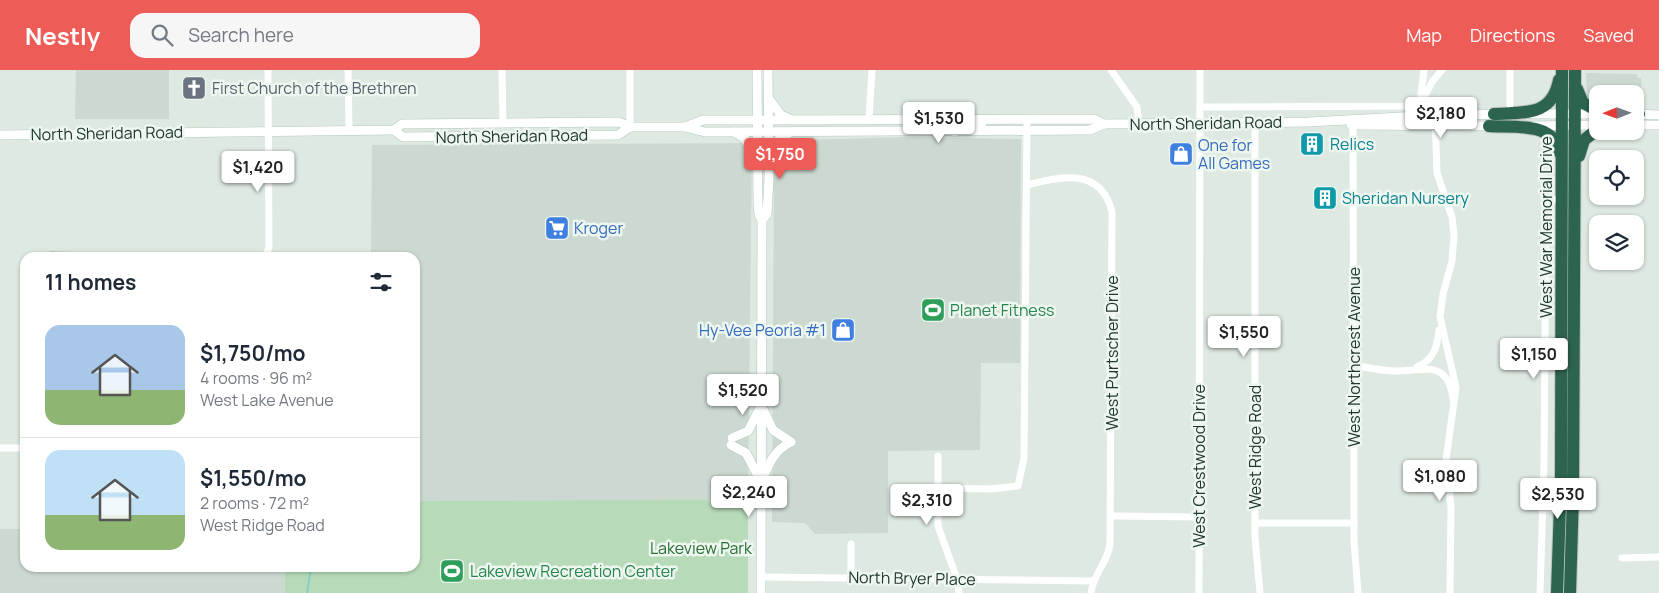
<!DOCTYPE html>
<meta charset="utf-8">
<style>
body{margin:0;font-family:Manrope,sans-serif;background:#f6f6f7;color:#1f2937;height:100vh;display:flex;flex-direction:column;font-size:19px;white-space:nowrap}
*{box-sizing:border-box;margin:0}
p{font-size:16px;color:#747a83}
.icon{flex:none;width:28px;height:28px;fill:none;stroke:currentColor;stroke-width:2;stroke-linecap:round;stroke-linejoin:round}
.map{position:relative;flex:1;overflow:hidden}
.panel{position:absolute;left:20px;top:182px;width:400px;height:320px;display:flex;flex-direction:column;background:#fff;border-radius:15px;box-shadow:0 1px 4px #0004}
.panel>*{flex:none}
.needle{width:32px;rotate:269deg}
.buttons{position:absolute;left:1589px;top:15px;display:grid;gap:10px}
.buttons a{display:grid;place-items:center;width:55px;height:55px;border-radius:10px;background:#fff;box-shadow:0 1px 4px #0004;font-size:25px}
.price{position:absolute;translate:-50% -42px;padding:0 11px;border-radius:5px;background:#fff;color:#222;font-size:16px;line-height:32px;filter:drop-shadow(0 1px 2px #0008)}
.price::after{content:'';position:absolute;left:50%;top:30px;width:15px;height:11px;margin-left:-8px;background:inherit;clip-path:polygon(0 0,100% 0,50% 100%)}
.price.current{background:#ee5c57;color:#fff}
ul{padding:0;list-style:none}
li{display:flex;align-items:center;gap:15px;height:125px;padding:0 25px}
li+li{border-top:1px solid #e0e1e3}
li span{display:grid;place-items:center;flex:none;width:140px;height:100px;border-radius:15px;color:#555}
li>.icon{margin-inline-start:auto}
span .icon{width:60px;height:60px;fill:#fffc;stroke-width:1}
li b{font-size:21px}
h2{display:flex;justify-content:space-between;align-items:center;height:60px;padding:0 25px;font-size:21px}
header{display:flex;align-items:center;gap:30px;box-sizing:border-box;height:70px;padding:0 25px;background:#ee5c57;color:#fff}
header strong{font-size:24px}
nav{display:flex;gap:28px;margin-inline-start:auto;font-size:18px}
.search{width:350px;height:45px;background:#f6f6f7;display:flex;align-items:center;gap:12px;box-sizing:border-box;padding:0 18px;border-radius:15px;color:#747a83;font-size:19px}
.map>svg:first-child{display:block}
</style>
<header>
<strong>Nestly</strong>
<div class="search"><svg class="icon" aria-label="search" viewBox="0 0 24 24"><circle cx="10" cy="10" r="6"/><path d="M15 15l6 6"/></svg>Search here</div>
<nav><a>Map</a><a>Directions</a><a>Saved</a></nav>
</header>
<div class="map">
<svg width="1659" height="523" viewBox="0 0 1659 523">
<rect width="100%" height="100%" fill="#dee9e2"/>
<g fill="#ccd9d1">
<polygon points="76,0 169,0 169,49 75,49"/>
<polygon points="1586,3 1637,4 1638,8 1641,8 1642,26 1637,27 1641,36 1635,35 1635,24 1598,24 1597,31 1594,28 1587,28"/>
<polygon points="904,67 1021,69 1020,293 981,293 980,380 888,381 888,463 815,464 805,453 772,452 774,96 777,79 786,72 799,70"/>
<polygon points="752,73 748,432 415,438 415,188 371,188 372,75"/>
<polygon points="0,459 25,459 25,498 285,498 285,523 0,523"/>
</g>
<g fill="#b7dab9">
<polygon points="50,181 73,182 75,187 48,187"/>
<polygon points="709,430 707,432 748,432 748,523 285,523 285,498 415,498 415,431"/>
</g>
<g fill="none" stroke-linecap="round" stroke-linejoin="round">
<polyline stroke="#86ceca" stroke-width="2" points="307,523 311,498"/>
<defs>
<g id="secondary">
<polyline points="757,0 758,134 759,145 762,150 761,523"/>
<polyline points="769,29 781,45 790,49"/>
<polyline points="1533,44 1598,44"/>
<polyline points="1635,44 1659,45"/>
<path d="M934,54C942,55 950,54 955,62L962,55L982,54"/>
<polyline points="1351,55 1493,56"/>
<polyline points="1635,55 1659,55"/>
<polyline points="1534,56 1598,55"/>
<polyline points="685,57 703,50 735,50 1094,49 1104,54"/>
<polyline points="394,60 403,67 618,65 630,57"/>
<polyline points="734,62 744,68 757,86"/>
<polyline points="0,65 394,60 402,54 619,52 630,57 685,57 705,62 1090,60 1104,54 1309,52 1420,46 1500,44"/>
<polyline points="769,81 778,70 791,62"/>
<polyline points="762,150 767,144 769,108 768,0"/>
<polyline points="764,341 773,360 791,372"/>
<polyline points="732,368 748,361 760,338"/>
<polyline points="731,375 746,383 760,410"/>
<path d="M763,408C770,391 775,380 791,372"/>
</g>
<g id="highway">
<polyline points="1577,19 1583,33 1598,41"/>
<path d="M1494,44C1524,42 1552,47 1559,10"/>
<polyline points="1635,44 1639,44"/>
<path d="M1489,56C1513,58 1554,51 1559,82"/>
<polyline points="1579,86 1584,70 1598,59"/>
<polyline points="1557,523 1561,406 1562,0"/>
<polyline points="1570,523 1573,425 1575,0"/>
</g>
</defs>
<use href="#secondary" stroke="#b2c9bb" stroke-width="10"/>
<use href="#highway" stroke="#bcc3c0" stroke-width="14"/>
<g stroke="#fff" stroke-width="7">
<polyline points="348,0 349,60"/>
<polyline points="502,0 503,53"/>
<polyline points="630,0 630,57"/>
<polyline points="1111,0 1137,37 1139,53"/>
<polyline points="1510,0 1510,35"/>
<polyline points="1420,32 1424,0"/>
<polyline points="1200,37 1420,36 1432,12 1442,0"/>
<polyline points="1435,45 1437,103 1452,147 1454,165 1452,191 1443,224 1440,247 1456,317 1446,390 1451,437 1450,523"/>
<polyline points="869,49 872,0"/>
<polyline points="1353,51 1354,471 1358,523"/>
<polyline points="1255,52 1255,468 1260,523"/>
<path d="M1027,115C1061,106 1101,97 1112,142L1110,473C1109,491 1093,504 1091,523"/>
<polyline points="265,188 269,177 268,0"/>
<path d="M1354,295C1368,298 1382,301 1397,301C1424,301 1448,289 1453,329"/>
<path d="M1417,297C1434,290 1437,277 1439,260"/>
<polyline points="0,378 25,378"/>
<polyline points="938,386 938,456 957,509 959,523"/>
<polyline points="937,418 990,419 1018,416 1024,388 1027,49"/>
<polyline points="1544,439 1563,439"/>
<polyline points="1111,446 1199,447"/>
<polyline points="1255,453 1354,453"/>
<polyline points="1622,488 1659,487"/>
<polyline points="761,507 1093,511"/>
<polyline points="851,508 851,474"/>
<polyline points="1199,523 1200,0"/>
<polyline points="1540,523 1544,394 1546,135 1550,130 1563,129"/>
</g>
<use href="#secondary" stroke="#fff" stroke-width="9"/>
<use href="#highway" stroke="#2d644d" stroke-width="12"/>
</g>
<defs>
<symbol id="church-square" viewBox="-11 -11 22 22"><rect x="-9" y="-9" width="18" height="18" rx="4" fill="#6b7280" stroke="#eef6f0"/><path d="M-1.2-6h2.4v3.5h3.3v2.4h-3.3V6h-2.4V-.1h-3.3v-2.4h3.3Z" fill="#fff"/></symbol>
<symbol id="building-square" viewBox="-11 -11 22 22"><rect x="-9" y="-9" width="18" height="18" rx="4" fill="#0f9aa8" stroke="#eef6f0"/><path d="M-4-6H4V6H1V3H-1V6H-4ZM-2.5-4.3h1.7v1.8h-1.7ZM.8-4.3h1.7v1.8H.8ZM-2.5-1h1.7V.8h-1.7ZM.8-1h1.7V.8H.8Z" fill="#fff"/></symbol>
<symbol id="shop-square" viewBox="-11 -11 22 22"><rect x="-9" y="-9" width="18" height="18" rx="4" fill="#3f7fe0" stroke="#eef6f0"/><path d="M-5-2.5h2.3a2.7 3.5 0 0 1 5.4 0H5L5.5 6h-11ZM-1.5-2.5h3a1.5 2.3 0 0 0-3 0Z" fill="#fff"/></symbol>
<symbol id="supermarket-square" viewBox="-11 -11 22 22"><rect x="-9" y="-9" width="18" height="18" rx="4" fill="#3f7fe0" stroke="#eef6f0"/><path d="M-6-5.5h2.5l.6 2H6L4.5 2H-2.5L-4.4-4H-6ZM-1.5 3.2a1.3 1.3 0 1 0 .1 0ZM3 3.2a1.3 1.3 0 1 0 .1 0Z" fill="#fff"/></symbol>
<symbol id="stadium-square" viewBox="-11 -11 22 22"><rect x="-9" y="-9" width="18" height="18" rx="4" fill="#2e9e5b" stroke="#eef6f0"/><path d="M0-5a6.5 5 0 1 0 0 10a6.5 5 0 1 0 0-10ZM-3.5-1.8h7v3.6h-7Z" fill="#fff"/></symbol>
</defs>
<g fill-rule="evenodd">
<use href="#church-square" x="180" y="4" width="28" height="28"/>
<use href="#building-square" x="1298" y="60" width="28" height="28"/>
<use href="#shop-square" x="1167" y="70" width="28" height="28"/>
<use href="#building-square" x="1311" y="114" width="28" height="28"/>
<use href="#supermarket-square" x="543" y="144" width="28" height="28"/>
<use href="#stadium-square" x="919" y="226" width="28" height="28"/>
<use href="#shop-square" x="829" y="246" width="28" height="28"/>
<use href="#stadium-square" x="438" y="487" width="28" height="28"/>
</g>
<g text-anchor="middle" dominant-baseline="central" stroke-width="5" stroke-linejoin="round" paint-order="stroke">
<g font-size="16" fill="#5b616d" stroke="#eef6f0" text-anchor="start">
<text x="212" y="18">First Church of the Brethren</text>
</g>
<g font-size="16" fill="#20382d" stroke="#eef6f0">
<text transform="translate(1206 53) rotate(-1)">North Sheridan Road</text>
<text transform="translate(107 63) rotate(-1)">North Sheridan Road</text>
<text transform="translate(512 66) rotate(-1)">North Sheridan Road</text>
<text transform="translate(1546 157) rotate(-90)">West War Memorial Drive</text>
<text transform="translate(1112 283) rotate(-90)">West Purtscher Drive</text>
<text transform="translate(1354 287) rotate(-90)">West Northcrest Avenue</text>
<text transform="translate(1255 377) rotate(-90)">West Ridge Road</text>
<text transform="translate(1199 396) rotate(-90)">West Crestwood Drive</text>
<text transform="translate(912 508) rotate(1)">North Bryer Place</text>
</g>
<g font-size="16" fill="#0d838f" stroke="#eef6f0" text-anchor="start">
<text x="1330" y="74">Relics</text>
<text x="1342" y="128">Sheridan Nursery</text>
</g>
<g font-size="16" fill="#366cbe" stroke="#eef6f0" text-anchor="start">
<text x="1198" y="75">One for<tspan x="1198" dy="18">All Games</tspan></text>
<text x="574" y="158">Kroger</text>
<text x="826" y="260" text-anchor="end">Hy-Vee Peoria #1</text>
</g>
<g font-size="16" fill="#27864d" stroke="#eef6f0" text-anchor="start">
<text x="950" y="240">Planet Fitness</text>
<text x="470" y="501">Lakeview Recreation Center</text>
</g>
<g font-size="16" fill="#2b6e37" stroke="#eef6f0">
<text x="701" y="478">Lakeview Park</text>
</g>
</g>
</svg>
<div class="buttons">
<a><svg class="needle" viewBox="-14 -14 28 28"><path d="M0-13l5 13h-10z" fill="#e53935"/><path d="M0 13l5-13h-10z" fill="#747a83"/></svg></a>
<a><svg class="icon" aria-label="locate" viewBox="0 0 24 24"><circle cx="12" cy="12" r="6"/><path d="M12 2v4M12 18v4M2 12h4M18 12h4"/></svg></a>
<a><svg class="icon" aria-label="layers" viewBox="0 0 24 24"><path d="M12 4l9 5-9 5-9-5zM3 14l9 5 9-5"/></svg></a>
</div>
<b class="price" style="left:1441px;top:69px">$2,180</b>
<b class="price" style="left:939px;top:74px">$1,530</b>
<b class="price current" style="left:780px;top:110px">$1,750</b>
<b class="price" style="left:258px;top:123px">$1,420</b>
<b class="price" style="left:1244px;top:288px">$1,550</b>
<b class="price" style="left:1534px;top:310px">$1,150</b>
<b class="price" style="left:743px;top:346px">$1,520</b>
<b class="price" style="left:1440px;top:432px">$1,080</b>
<b class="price" style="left:749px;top:448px">$2,240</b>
<b class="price" style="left:1558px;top:450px">$2,530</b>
<b class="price" style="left:927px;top:456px">$2,310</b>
<section class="panel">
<h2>11 homes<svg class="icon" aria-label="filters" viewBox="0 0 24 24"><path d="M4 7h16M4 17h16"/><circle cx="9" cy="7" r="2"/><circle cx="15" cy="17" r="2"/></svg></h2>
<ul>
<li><span style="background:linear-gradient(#a9c7e8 65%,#8fb573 0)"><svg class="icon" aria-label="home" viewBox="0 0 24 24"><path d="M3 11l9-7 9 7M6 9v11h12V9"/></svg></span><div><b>$1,750/mo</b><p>4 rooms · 96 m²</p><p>West Lake Avenue</p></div></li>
<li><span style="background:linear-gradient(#bfe0f5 65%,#8fb573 0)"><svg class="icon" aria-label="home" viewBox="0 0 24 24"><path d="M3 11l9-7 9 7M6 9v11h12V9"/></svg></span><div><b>$1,550/mo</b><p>2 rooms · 72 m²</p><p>West Ridge Road</p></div></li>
</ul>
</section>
</div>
